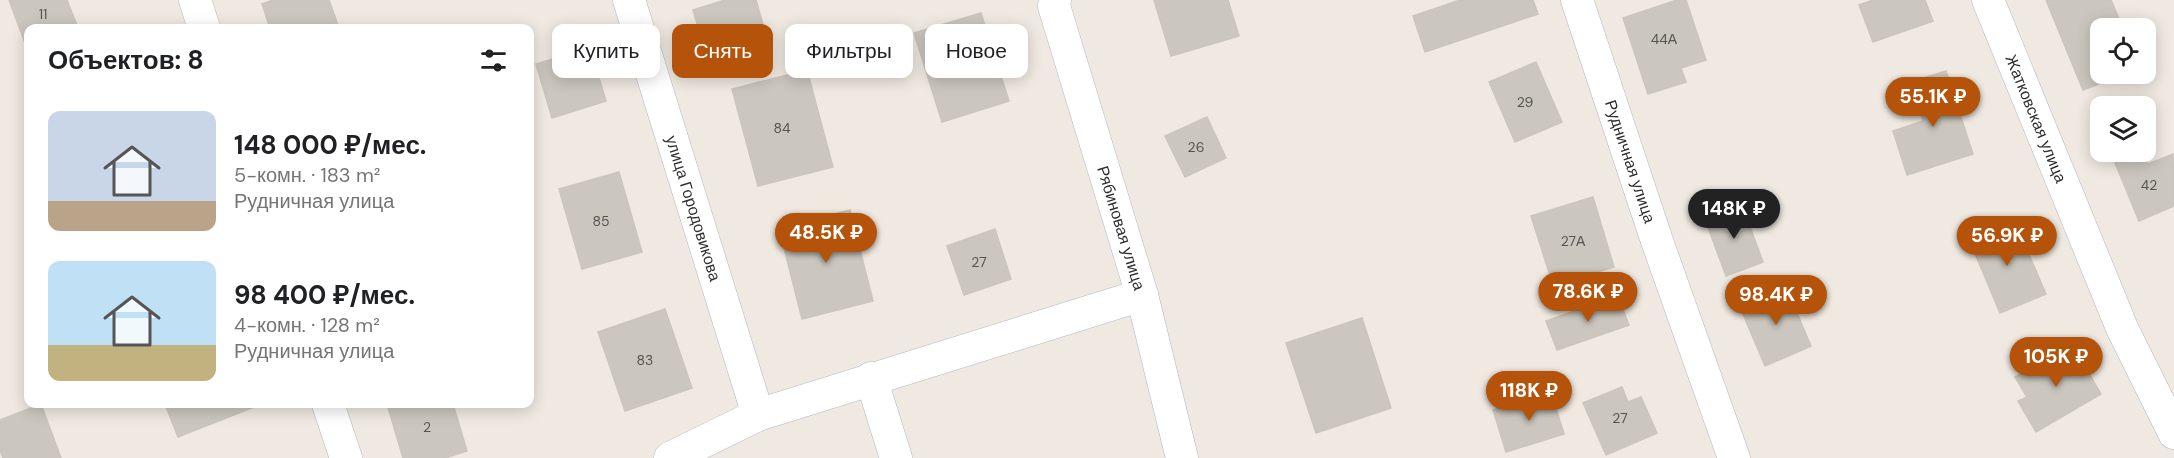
<!DOCTYPE html>
<html lang="ru">
<meta charset="utf-8">
<style>
body{margin:0;font-family:"DM Sans",sans-serif;background:#f2f2f2;color:#202124;height:100vh;display:flex;flex-direction:column;font-size:22px;white-space:nowrap}
*{box-sizing:border-box;margin:0}
p{font-size:20px;color:#757577}
.icon{flex:none;width:33px;height:33px;fill:none;stroke:currentColor;stroke-width:2;stroke-linecap:round;stroke-linejoin:round}
.map{position:relative;flex:1;overflow:hidden}
.drawer{position:absolute;left:24px;top:24px;width:510px;height:384px;display:flex;flex-direction:column;background:#fff;border-radius:12px;box-shadow:0 3px 15px #0003}
.drawer>*{flex:none}
.top-card{position:absolute;left:552px;top:24px;width:570px;height:54px;display:flex;gap:12px}
.buttons{position:absolute;left:2090px;top:18px;display:grid;gap:12px}
.buttons a{display:grid;place-items:center;width:66px;height:66px;border-radius:12px;background:#fff;box-shadow:0 3px 15px #0003;font-size:30px}
.price{position:absolute;translate:-50% -51px;padding:0 14px;border-radius:21px;background:#b45309;color:#fff;font-size:20px;line-height:39px;filter:drop-shadow(0 2px 3px #0008)}
.price::after{content:'';position:absolute;left:50%;top:36px;width:18px;height:14px;margin-left:-9px;background:inherit;clip-path:polygon(0 0,100% 0,50% 100%)}
.price.active{background:#222;color:#fff}
ul{padding:0;list-style:none}
li{display:flex;align-items:center;gap:18px;height:150px;padding:0 24px}
li span{display:grid;place-items:center;flex:none;width:168px;height:120px;border-radius:12px;color:#555}
li>.icon{margin-inline-start:auto}
span .icon{width:72px;height:72px;fill:#fffc;stroke-width:1}
li b{font-size:26px}
h2{display:flex;justify-content:space-between;align-items:center;height:72px;padding:0 24px;font-size:26px}
.pill{padding:0 21px;border-radius:12px;background:#fff;box-shadow:0 3px 15px #0003;font-size:21px;line-height:54px}
.pill.active{background:#b45309;color:#fff}
.map>svg:first-child{display:block}
</style>
<div class="map">
<svg width="2174" height="458" viewBox="0 0 2174 458">
<rect width="100%" height="100%" fill="#efe9e1"/>
<g fill="#cbc7bf" stroke="#cbc5ba" stroke-width="1.5">
<polygon points="9,0 67,0 78,28 28,28 28,51"/>
<polygon points="273,0 329,0 339,28 270,28 262,4"/>
<polygon points="725,0 756,0 769,45 709,63 693,10"/>
<polygon points="1154,0 1228,0 1239,36 1171,56"/>
<polygon points="1460,0 1533,0 1538,14 1425,52 1413,16"/>
<polygon points="1677,0 1686,0 1706,60 1681,68 1686,82 1648,94 1623,18"/>
<polygon points="1873,0 1925,0 1933,21 1873,42 1859,5"/>
<polygon points="2046,0 2111,0 2123,28 2100,28 2100,74 2125,74 2083,90"/>
<polygon points="981,13 1009,101 942,122 914,33"/>
<polygon points="590,48 606,101 552,118 536,64"/>
<polygon points="1536,62 1562,122 1515,142 1489,82"/>
<polygon points="807,70 833,167 758,186 732,89"/>
<polygon points="1946,71 1973,154 1907,175 1893,131 1923,121 1911,82"/>
<polygon points="1207,117 1226,158 1185,177 1165,136"/>
<polygon points="2142,152 2148,164 2173,154 2174,206 2139,221 2115,163"/>
<polygon points="619,172 642,252 582,269 559,189"/>
<polygon points="1593,197 1614,267 1553,285 1531,216"/>
<polygon points="1742,205 1763,262 1726,276 1705,219"/>
<polygon points="850,210 873,301 802,319 779,228"/>
<polygon points="2014,220 2046,294 2000,313 1969,239"/>
<polygon points="995,229 1011,279 964,295 947,246"/>
<polygon points="1786,287 1811,346 1765,366 1740,307"/>
<polygon points="1618,296 1629,325 1557,350 1546,321"/>
<polygon points="665,309 692,388 625,411 598,332"/>
<polygon points="1362,318 1391,408 1316,433 1286,343"/>
<polygon points="2072,345 2101,394 2036,432 2018,401 2027,397 2015,377"/>
<polygon points="1622,387 1628,402 1641,397 1657,433 1606,455 1583,403"/>
<polygon points="1551,392 1564,434 1506,452 1493,410"/>
<polygon points="41,404 61,458 3,458 0,450 0,420"/>
<polygon points="165,404 259,404 259,405 178,437"/>
<polygon points="387,404 453,404 467,451 445,458 403,458"/>
</g>
<g fill="none" stroke-linecap="round" stroke-linejoin="round">
<defs>
<g id="street">
<polyline points="195,0 204,28"/>
<path id="s1" d="M629,0L758,415"/>
<path id="s2" d="M1055,0L1054,6L1142,295L1182,458"/>
<path id="s3" d="M1577,0L1657,241L1734,458"/>
<path id="s4" d="M1988,0L2122,328L2174,433"/>
<polyline points="871,378 896,458"/>
<polyline points="328,404 346,458"/>
<polyline points="670,458 758,415 1142,295"/>
</g>
</defs>
<use href="#street" stroke="#b4b7c1" stroke-width="33"/>
<use href="#street" stroke="#fff" stroke-width="32"/>
</g>
<g text-anchor="middle" dominant-baseline="central" stroke-width="4.5" stroke-linejoin="round" paint-order="stroke">
<g font-size="14" fill="#555452">
<text x="43" y="14">11</text>
<text x="1664" y="39">44А</text>
<text x="1525" y="102">29</text>
<text x="782" y="128">84</text>
<text x="1196" y="147">26</text>
<text x="2149" y="185">42</text>
<text x="601" y="221">85</text>
<text x="1573" y="241">27А</text>
<text x="979" y="262">27</text>
<text x="645" y="360">83</text>
<text x="1620" y="418">27</text>
<text x="427" y="427">2</text>
</g>
<g font-size="16" fill="#2e2e2e" stroke="#fff">
<text stroke="none"><textPath href="#s4" startOffset="128">Жатковская улица</textPath></text>
<text stroke="none"><textPath href="#s3" startOffset="170">Рудничная улица</textPath></text>
<text stroke="none"><textPath href="#s1" startOffset="218">улица Городовикова</textPath></text>
<text stroke="none"><textPath href="#s2" startOffset="238">Рябиновая улица</textPath></text>
</g>
</g>
</svg>
<div class="buttons">
<a><svg class="icon" aria-label="locate" viewBox="0 0 24 24"><circle cx="12" cy="12" r="6"/><path d="M12 2v4M12 18v4M2 12h4M18 12h4"/></svg></a>
<a><svg class="icon" aria-label="layers" viewBox="0 0 24 24"><path d="M12 4l9 5-9 5-9-5zM3 14l9 5 9-5"/></svg></a>
</div>
<b class="price" style="left:1933px;top:128px">55.1K ₽</b>
<b class="price active" style="left:1734px;top:240px">148K ₽</b>
<b class="price" style="left:826px;top:264px">48.5K ₽</b>
<b class="price" style="left:2007px;top:267px">56.9K ₽</b>
<b class="price" style="left:1588px;top:323px">78.6K ₽</b>
<b class="price" style="left:1776px;top:326px">98.4K ₽</b>
<b class="price" style="left:2056px;top:388px">105K ₽</b>
<b class="price" style="left:1529px;top:422px">118K ₽</b>
<div class="top-card">
<a class="pill">Купить</a>
<a class="pill active">Снять</a>
<a class="pill">Фильтры</a>
<a class="pill">Новое</a>
</div>
<section class="drawer">
<h2>Объектов: 8<svg class="icon" aria-label="filters" viewBox="0 0 24 24"><path d="M4 7h16M4 17h16"/><circle cx="9" cy="7" r="2"/><circle cx="15" cy="17" r="2"/></svg></h2>
<ul>
<li><span style="background:linear-gradient(#c9d6e8 75%,#b9a48a 0)"><svg class="icon" aria-label="home" viewBox="0 0 24 24"><path d="M3 11l9-7 9 7M6 9v11h12V9"/></svg></span><div><b>148 000 ₽/мес.</b><p>5-комн. · 183 m²</p><p>Рудничная улица</p></div></li>
<li><span style="background:linear-gradient(#bfe0f5 70%,#c2b280 0)"><svg class="icon" aria-label="home" viewBox="0 0 24 24"><path d="M3 11l9-7 9 7M6 9v11h12V9"/></svg></span><div><b>98 400 ₽/мес.</b><p>4-комн. · 128 m²</p><p>Рудничная улица</p></div></li>
</ul>
</section>
</div>
